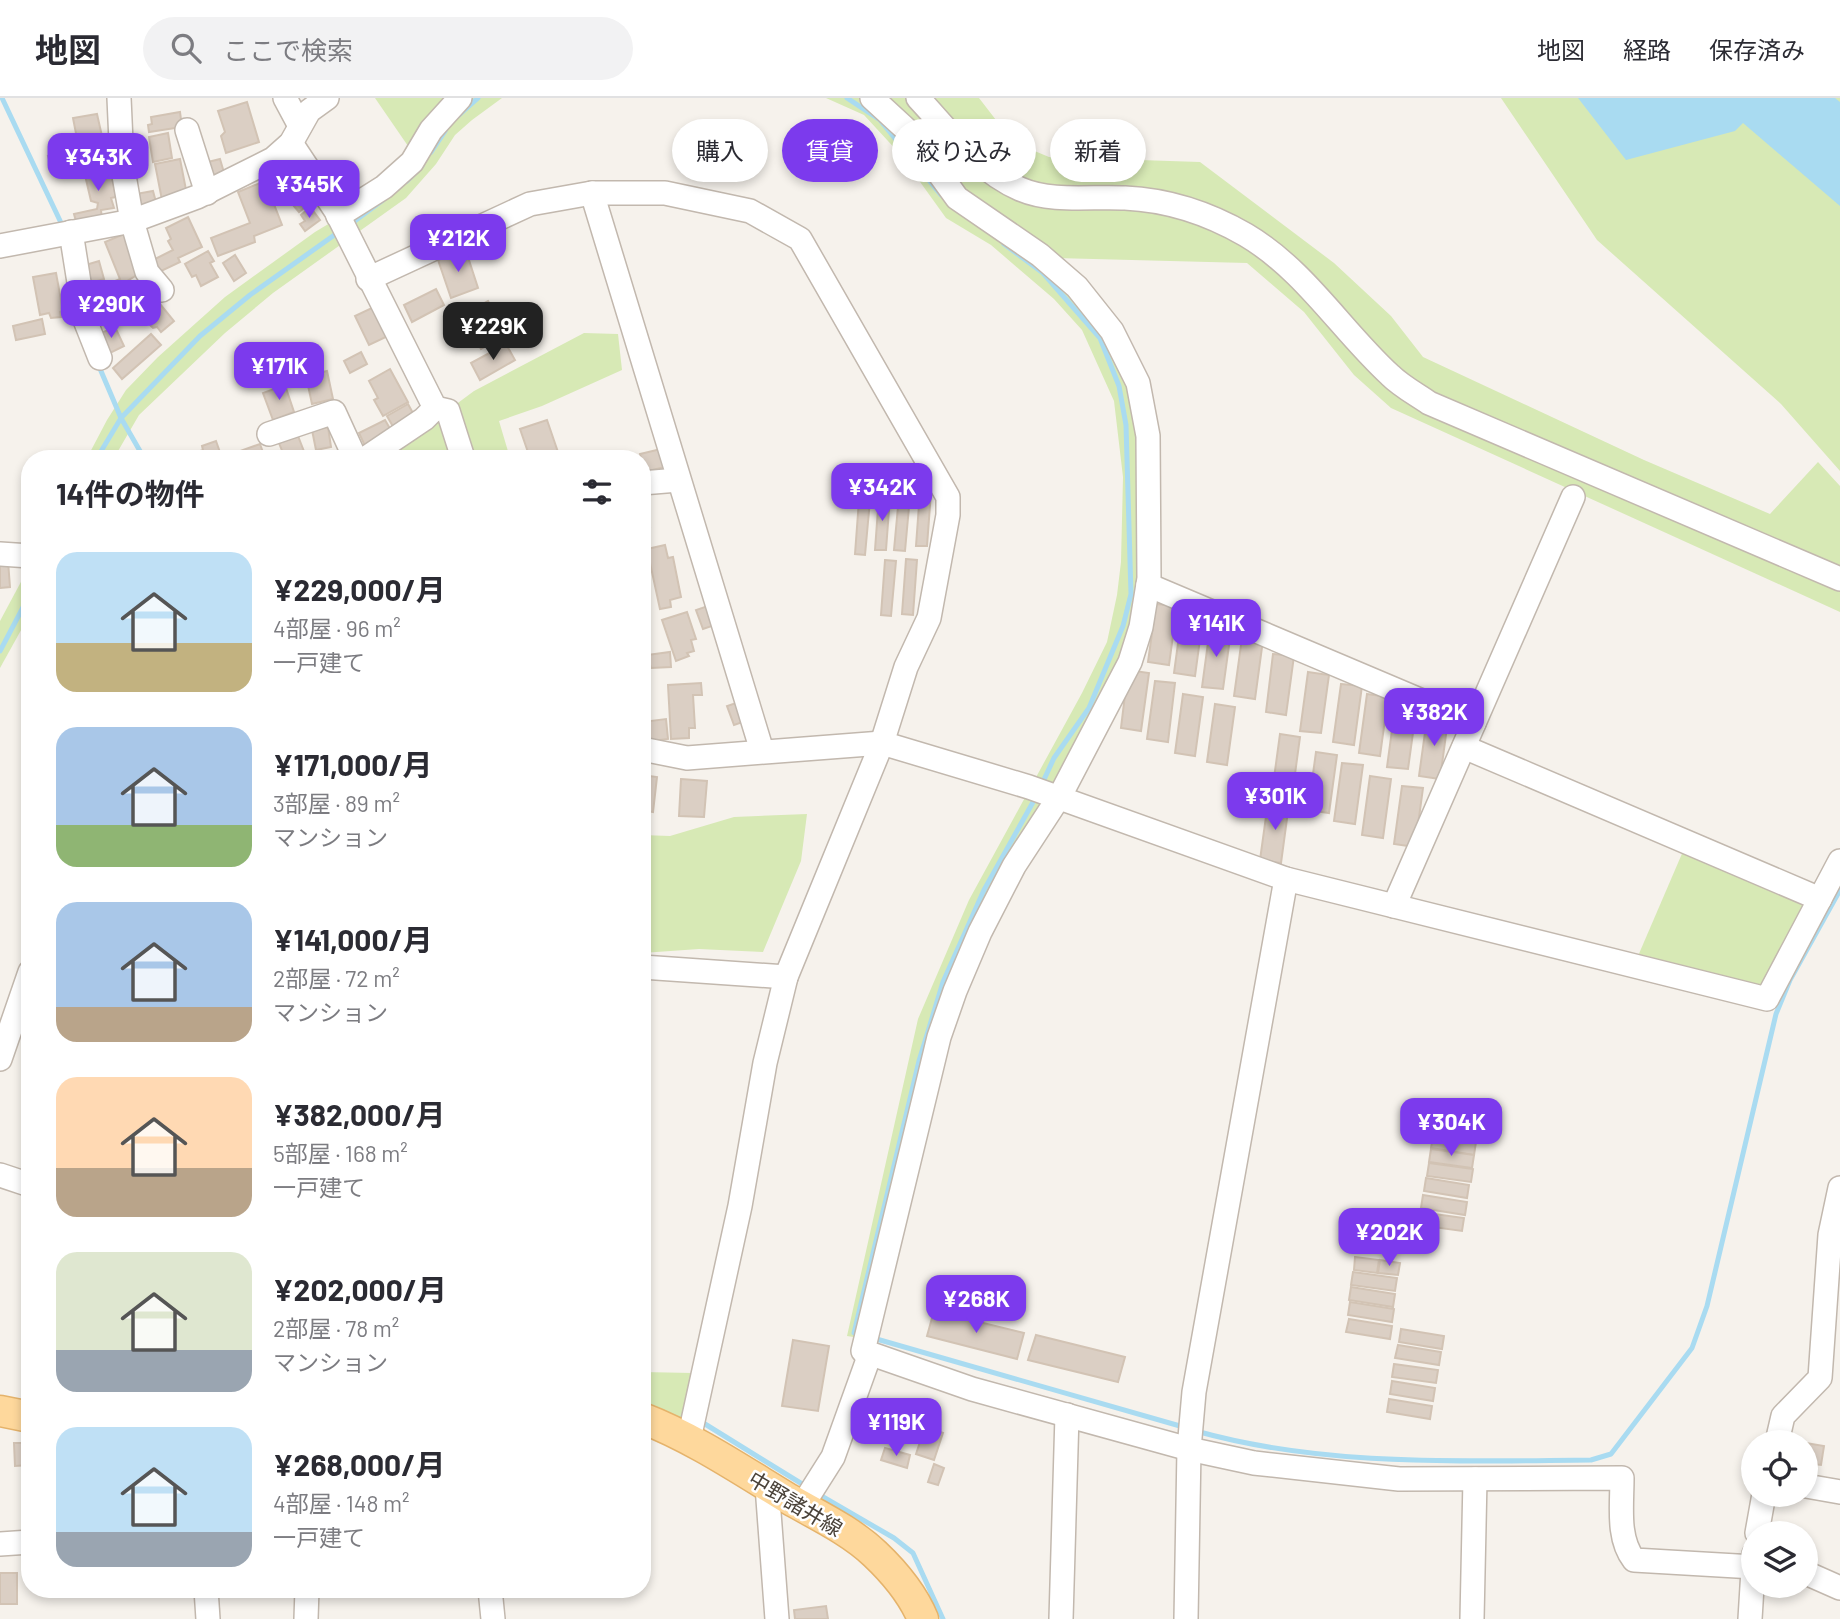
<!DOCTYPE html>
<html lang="ja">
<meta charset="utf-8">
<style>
body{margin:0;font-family:Barlow,"Noto Sans JP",sans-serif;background:#f2f2f3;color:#2b2b33;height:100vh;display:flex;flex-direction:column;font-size:26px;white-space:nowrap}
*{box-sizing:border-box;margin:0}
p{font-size:23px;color:#7c7c81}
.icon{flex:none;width:38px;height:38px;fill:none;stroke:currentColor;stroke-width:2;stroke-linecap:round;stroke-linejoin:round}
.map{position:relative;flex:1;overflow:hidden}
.details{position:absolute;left:21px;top:352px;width:630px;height:1148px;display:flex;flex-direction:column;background:#fff;border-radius:28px;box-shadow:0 4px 10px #0003}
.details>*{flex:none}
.banner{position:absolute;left:672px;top:21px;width:665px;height:63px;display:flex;gap:14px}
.fabs{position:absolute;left:1741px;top:1332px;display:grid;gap:14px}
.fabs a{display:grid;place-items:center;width:77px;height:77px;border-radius:50%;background:#fff;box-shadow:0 4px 10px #0003;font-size:35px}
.price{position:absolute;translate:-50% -60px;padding:0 16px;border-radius:14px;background:#7c3aed;color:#fff;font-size:23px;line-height:46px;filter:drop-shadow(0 2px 4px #0008)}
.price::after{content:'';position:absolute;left:50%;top:42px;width:21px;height:16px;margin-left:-10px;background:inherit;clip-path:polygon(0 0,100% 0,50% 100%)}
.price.on{background:#222;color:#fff}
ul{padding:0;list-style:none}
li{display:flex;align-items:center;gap:21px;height:175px;padding:0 35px}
li span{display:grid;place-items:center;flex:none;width:196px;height:140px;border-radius:21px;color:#555}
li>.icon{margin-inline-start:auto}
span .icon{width:84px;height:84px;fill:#fffc;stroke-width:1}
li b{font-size:30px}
h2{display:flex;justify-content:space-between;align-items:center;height:84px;padding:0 35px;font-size:30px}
.tag{padding:0 24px;border-radius:32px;background:#fff;box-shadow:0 4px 10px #0003;font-size:24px;line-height:63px}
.tag.on{background:#7c3aed;color:#fff}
header{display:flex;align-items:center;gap:42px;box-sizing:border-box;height:98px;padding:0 35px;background:#fff;border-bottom:2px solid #e1e1e2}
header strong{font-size:33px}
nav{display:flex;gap:38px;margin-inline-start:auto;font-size:24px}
.search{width:490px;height:63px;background:#f2f2f3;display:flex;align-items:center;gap:18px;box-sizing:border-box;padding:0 24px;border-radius:38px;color:#7c7c81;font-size:26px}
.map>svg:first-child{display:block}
</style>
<header>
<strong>地図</strong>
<div class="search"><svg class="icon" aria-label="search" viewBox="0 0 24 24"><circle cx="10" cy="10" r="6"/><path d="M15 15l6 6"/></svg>ここで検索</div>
<nav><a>地図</a><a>経路</a><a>保存済み</a></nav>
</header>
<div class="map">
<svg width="1840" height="1521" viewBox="0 0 1840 1521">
<rect width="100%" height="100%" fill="#f6f2ec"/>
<g fill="#d7e9b5">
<polygon points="375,0 452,0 408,48"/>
<polygon points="461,0 502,0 472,22 455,37 436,66 406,100 273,195 225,235 139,317 114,360 87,360 107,322 126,292 158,259 225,199 315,134 385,92"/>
<polygon points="826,0 870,0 940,77 1056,171 1136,282 1141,529 955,893 866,1241 847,1238 918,921 969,802 1082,595 1107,544 1117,497 1121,464 1123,379 1114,303 1082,232 1054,201 991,147 946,120 900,56 864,17"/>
<polygon points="881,0 979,0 1013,44 1049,59 1200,64 1334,165 1391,218 1423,259 1644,362 1770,416 1818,364 1840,388 1840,514 1391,310 1354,277 1304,214 1247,165 1055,160 959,89"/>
<polygon points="1501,0 1840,0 1840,373 1781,306 1597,142"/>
<polygon points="584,235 618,236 622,272 542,308 499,323 510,360 403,360 400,348 474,293"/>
<polygon points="30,467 30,516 0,570 0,523"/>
<polygon points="807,716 801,763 763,854 699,851 642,855 642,737 670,738 734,719"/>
<polygon points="1687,744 1810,797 1763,892 1638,858"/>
<polygon points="642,1274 693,1275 684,1324 642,1308"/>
</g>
<polygon fill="#a9dbf1" points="1578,0 1835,0 1840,4 1840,108 1743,25 1735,33 1626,62"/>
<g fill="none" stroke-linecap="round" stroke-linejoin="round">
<g stroke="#a9dbf1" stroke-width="5">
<polyline points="2,0 63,129"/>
<polyline points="847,0 880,22 941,97"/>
<polyline points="458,18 478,0"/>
<polyline points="431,54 445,33"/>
<polyline points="407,83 422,68"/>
<polyline points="348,128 383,102"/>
<polyline points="1004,146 1043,175 1100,240 1119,288 1126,327 1131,496 1123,528 1089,610 1054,660 1041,688"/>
<polyline points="98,266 121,320 144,360"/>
<polyline points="97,360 121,320 200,238 250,197 340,133"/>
<polyline points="0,553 30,496"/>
<polyline points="860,1237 854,1235 919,963 943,884 984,792 1037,697"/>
<polyline points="873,1240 1187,1330"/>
<polyline points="705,1326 807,1389"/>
<path d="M1196,1333C1324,1369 1460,1363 1591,1362L1611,1356L1692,1250L1707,1208L1776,916L1790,882L1840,792"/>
<polyline points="818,1396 894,1440 913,1455 943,1521"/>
</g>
</g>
<g fill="#dbcfc4" stroke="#d2c3b4" stroke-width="2">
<polygon points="247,4 259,44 226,55 221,38 225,34 218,13"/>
<polygon points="180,14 182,29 149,34 148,27 152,26 151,19"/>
<polygon points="97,16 106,56 81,61 73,20"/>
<polygon points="168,35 172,60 153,64 149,39"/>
<polygon points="69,51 73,64 52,71 48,58"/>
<polygon points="180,61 187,97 162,102 155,66"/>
<polygon points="220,61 225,78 209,82 204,65"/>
<polygon points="111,64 114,73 111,75 116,99 111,100 114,110 101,112 102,122 77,127 74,116 97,111 98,105 91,103 84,73"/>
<polygon points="291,74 302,84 289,94 283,87 288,83 283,79"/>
<polygon points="265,83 282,127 254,138 255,144 218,158 211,140 250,125 238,94"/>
<polygon points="301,92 314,102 299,114 293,107 297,103 293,98"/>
<polygon points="153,93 157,108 139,112 136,96"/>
<polygon points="308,111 312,116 314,114 320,122 305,133 300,126 305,123 301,117"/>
<polygon points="188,119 202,149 178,160 180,164 157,175 151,163 173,152 168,143 171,141 166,130"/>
<polygon points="124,136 140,175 124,185 127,192 92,207 87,195 120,181 105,144"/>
<polygon points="208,153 214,163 210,165 218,179 201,188 196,177 192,179 185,166"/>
<polygon points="466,153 478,190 451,200 438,162"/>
<polygon points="235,157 246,175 234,183 223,165"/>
<polygon points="99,163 104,181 84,187 79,169"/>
<polygon points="56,175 63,213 60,214 61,219 51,220 49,215 40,217 33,179"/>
<polygon points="147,190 174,223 161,234 157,229 153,230 146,223 145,225 135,214 137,210 132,203"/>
<polygon points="436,191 444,207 412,224 404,207"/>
<polygon points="488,203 506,237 481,251 462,217"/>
<polygon points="376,208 390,237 369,247 355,218"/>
<polygon points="42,221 45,236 16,242 13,228"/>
<polygon points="115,229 124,248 108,256 99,236"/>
<polygon points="151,236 161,247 122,281 113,270"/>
<polygon points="506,246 515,262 480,282 471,265"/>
<polygon points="361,254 367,266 350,275 344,263"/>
<polygon points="390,271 408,304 383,318 374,302 378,300 369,283"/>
<polygon points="327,273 333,301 312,306 306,278"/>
<polygon points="285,287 294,314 273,322 263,295"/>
<polygon points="408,306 414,317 395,332 387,318"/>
<polygon points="385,322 392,334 365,348 359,335"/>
<polygon points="547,322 560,360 530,360 520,331"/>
<polygon points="328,329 331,349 316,352 312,332"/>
<polygon points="298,338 305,356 296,360 285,360 279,345"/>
<polygon points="216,343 222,360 200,360 197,354 203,352 202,348"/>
<polygon points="260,346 265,360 243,360 240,353"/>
<polygon points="661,351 665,369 644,374 640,356"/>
<polygon points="645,390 650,429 642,430 642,391"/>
<polygon points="920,393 931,394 927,448 916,448"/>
<polygon points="879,397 890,398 886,452 875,452"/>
<polygon points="899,398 910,398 905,453 894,452"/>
<polygon points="859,402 870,402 865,457 855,456"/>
<polygon points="665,447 668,460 673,459 681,499 670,502 671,509 660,511 647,451"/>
<polygon points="906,461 917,462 913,517 902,516"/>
<polygon points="885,462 896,463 891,518 881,517"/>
<polygon points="8,463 10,489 0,490 0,464"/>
<polygon points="1156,506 1177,508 1169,567 1148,564"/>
<polygon points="708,508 715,527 703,531 696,512"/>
<polygon points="687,514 696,541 691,542 694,553 687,555 689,558 676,563 662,522"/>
<polygon points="1182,516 1203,519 1195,578 1174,575"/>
<polygon points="1210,530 1231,533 1223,591 1202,589"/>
<polygon points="1242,540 1263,542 1255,601 1234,598"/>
<polygon points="670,554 671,569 651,570 647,557"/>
<polygon points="1273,556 1294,558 1286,617 1266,614"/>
<polygon points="1128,572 1149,575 1141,633 1121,630"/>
<polygon points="1308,574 1329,577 1321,635 1300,633"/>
<polygon points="1155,583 1175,585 1168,644 1147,641"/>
<polygon points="701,585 702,597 693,597 695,630 689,630 689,640 671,641 668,587"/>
<polygon points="1341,586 1362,588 1354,647 1333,644"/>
<polygon points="1183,596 1203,599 1195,658 1175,655"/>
<polygon points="1367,596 1388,599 1380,658 1359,655"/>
<polygon points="739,604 746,623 734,627 727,608"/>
<polygon points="1215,606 1235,609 1227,667 1207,664"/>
<polygon points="1395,610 1416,613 1408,671 1387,669"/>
<polygon points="1427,620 1448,622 1440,681 1419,678"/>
<polygon points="666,621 668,641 644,644 642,624"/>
<polygon points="1280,636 1300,639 1292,698 1272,695"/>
<polygon points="1316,654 1337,657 1329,715 1308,712"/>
<polygon points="1342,665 1363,667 1355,726 1334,723"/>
<polygon points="642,677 657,679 653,714 642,712"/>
<polygon points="1370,678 1391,681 1383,740 1362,737"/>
<polygon points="681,681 707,683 704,719 679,718"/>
<polygon points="1402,688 1423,690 1415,749 1394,746"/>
<polygon points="1268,704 1289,706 1281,765 1260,762"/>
<polygon points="1433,1038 1476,1044 1474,1057 1431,1050"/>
<polygon points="1431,1051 1474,1057 1472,1070 1429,1064"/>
<polygon points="1429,1065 1473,1071 1471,1084 1427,1078"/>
<polygon points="1426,1080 1469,1087 1467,1100 1424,1093"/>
<polygon points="1423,1097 1467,1104 1465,1117 1421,1110"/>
<polygon points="1420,1114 1464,1120 1462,1133 1418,1127"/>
<polygon points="1355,1159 1379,1162 1377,1175 1354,1172"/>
<polygon points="1380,1162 1400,1165 1398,1177 1378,1175"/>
<polygon points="1353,1174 1397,1180 1395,1193 1351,1187"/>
<polygon points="1351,1189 1395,1196 1393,1209 1349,1202"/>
<polygon points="1350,1204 1394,1211 1392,1224 1348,1217"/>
<polygon points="934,1213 1024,1235 1017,1261 927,1238"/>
<polygon points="1349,1221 1392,1228 1390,1241 1346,1234"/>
<polygon points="1401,1231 1444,1238 1442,1251 1399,1244"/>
<polygon points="1036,1237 1125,1259 1118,1284 1028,1262"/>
<polygon points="793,1242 829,1248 818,1313 782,1308"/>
<polygon points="1398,1247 1441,1254 1439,1267 1395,1260"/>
<polygon points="1394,1266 1438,1272 1436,1285 1392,1279"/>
<polygon points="1392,1283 1435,1290 1433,1303 1390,1296"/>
<polygon points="1389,1301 1432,1308 1430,1321 1387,1314"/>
<polygon points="925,1329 943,1335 934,1362 916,1356"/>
<polygon points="14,1345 30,1345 30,1367 15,1368"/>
<polygon points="1806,1345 1824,1348 1821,1367 1806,1365"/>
<polygon points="885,1350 910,1357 907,1370 881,1362"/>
<polygon points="934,1366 944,1370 938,1387 928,1384"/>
<rect x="0" y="1475" width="17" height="31"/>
<polygon points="826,1508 828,1521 795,1521 794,1512"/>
</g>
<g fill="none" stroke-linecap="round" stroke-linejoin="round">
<defs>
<g id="minor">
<polyline points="119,0 122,66 132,123 147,174 162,192"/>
<polyline points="285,0 300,28"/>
<path d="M872,0L909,34L957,100L1040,157L1077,189L1112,233L1138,285L1148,338L1149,480L1141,529L1130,564L1061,696L1014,768L980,834L955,893L939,939L863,1253L972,1291L1189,1351L1254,1365L1399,1381L1622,1380C1622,1408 1617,1440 1634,1462L1754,1469"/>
<path d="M918,0C949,33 977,72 1020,91C1052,105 1092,98 1125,100C1169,102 1208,115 1246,137C1305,172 1341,232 1390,277C1401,288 1416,296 1429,305L1840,481"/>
<polyline points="187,32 207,95"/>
<polyline points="291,45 336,113 435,310 448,313 463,360"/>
<polyline points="592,95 762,653"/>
<polyline points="338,118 384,89 412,64 431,32 460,0"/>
<polyline points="71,134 85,222 100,260"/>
<polyline points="0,148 132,123 197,99 273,61 291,45 309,13 327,0"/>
<polyline points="368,181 530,106 592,95 665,95 750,113 800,141 948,399 948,417 929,520 906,569 882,645 786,879 765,965 740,1108 689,1341"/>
<polyline points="269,336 334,314 355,360"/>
<polyline points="366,360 424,321 435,310"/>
<polyline points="642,385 678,382"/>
<polyline points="0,456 30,458"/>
<polyline points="1148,487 1474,625"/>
<polyline points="1464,649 1820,801"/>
<polyline points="642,651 687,660 882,645 1029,689 1286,781 1767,901 1840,763"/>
<polyline points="1394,808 1573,399"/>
<polyline points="642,869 786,879"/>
<polyline points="0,961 30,874"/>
<polyline points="0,1077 30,1087"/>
<polyline points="1777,1344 1783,1318 1820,1280 1830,1137 1840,1090"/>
<polyline points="767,1388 777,1521"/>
<polyline points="1806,1388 1840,1394"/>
<polyline points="802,1408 833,1359 870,1256"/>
<polyline points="1757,1435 1764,1396"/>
<polyline points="0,1446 30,1444"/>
<polyline points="1806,1475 1840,1490"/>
<polyline points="206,1491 208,1521"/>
<polyline points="490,1491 493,1521"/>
<polyline points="306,1521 307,1491"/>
<polyline points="1061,1521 1067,1317"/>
<polyline points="1186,1521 1189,1351 1194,1294 1286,781"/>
<polyline points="1472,1521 1475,1381"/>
<polyline points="1750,1521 1754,1456"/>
</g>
<g id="major">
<polyline points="0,1313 30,1319"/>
<path d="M642,1320C694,1340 741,1372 789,1401C817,1417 851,1433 875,1456C894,1474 913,1497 923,1521"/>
</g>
</defs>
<use href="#minor" stroke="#c2b8ae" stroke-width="26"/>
<use href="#major" stroke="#e5b36b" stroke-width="33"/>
<use href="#minor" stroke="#fff" stroke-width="23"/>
<use href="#major" stroke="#fed89c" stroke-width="30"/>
</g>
<g text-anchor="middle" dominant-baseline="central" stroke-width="5" stroke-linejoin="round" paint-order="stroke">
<g font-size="21" fill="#4a4239" stroke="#fff">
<text transform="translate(796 1405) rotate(31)">中野諸井線</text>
</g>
</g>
</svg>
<div class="fabs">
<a><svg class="icon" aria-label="locate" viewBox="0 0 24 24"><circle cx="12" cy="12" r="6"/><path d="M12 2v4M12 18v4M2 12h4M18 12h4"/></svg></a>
<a><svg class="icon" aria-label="layers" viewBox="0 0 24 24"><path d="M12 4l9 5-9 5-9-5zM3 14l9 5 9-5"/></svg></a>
</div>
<b class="price" style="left:98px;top:95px">¥343K</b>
<b class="price" style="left:309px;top:122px">¥345K</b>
<b class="price" style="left:458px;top:176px">¥212K</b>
<b class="price" style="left:111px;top:242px">¥290K</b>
<b class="price on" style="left:493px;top:264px">¥229K</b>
<b class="price" style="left:279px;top:304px">¥171K</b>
<b class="price" style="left:882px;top:425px">¥342K</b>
<b class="price" style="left:1216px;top:561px">¥141K</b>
<b class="price" style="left:1434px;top:650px">¥382K</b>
<b class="price" style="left:1275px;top:734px">¥301K</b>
<b class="price" style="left:1451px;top:1060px">¥304K</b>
<b class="price" style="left:1389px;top:1170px">¥202K</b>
<b class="price" style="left:976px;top:1237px">¥268K</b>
<b class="price" style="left:896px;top:1360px">¥119K</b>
<div class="banner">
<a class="tag">購入</a>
<a class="tag on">賃貸</a>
<a class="tag">絞り込み</a>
<a class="tag">新着</a>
</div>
<section class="details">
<h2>14件の物件<svg class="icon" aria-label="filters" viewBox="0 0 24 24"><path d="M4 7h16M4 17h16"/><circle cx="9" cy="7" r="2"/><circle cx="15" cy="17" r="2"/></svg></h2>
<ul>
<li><span style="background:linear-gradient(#bfe0f5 65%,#c2b280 0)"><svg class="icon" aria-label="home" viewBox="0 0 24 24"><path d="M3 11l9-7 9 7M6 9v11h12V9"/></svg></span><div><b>¥229,000/月</b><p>4部屋 · 96 m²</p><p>一戸建て</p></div></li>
<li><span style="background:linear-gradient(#a9c7e8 70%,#8fb573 0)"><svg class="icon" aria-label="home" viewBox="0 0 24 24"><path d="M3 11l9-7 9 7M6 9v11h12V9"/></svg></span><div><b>¥171,000/月</b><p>3部屋 · 89 m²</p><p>マンション</p></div></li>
<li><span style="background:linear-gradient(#a9c7e8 75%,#b9a48a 0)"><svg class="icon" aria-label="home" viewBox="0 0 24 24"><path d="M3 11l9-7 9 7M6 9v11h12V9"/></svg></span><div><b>¥141,000/月</b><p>2部屋 · 72 m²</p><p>マンション</p></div></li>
<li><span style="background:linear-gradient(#ffd9b3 65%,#b9a48a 0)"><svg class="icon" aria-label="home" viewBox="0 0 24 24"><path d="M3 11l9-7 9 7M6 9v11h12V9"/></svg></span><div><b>¥382,000/月</b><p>5部屋 · 168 m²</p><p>一戸建て</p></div></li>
<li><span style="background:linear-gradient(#dfe7d0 70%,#9aa5b1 0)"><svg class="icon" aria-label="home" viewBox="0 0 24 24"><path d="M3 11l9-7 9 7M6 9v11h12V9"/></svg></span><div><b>¥202,000/月</b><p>2部屋 · 78 m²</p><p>マンション</p></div></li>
<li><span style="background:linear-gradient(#bfe0f5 75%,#9aa5b1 0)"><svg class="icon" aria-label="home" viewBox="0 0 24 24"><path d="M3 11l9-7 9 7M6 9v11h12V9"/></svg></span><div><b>¥268,000/月</b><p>4部屋 · 148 m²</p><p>一戸建て</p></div></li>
</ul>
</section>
</div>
